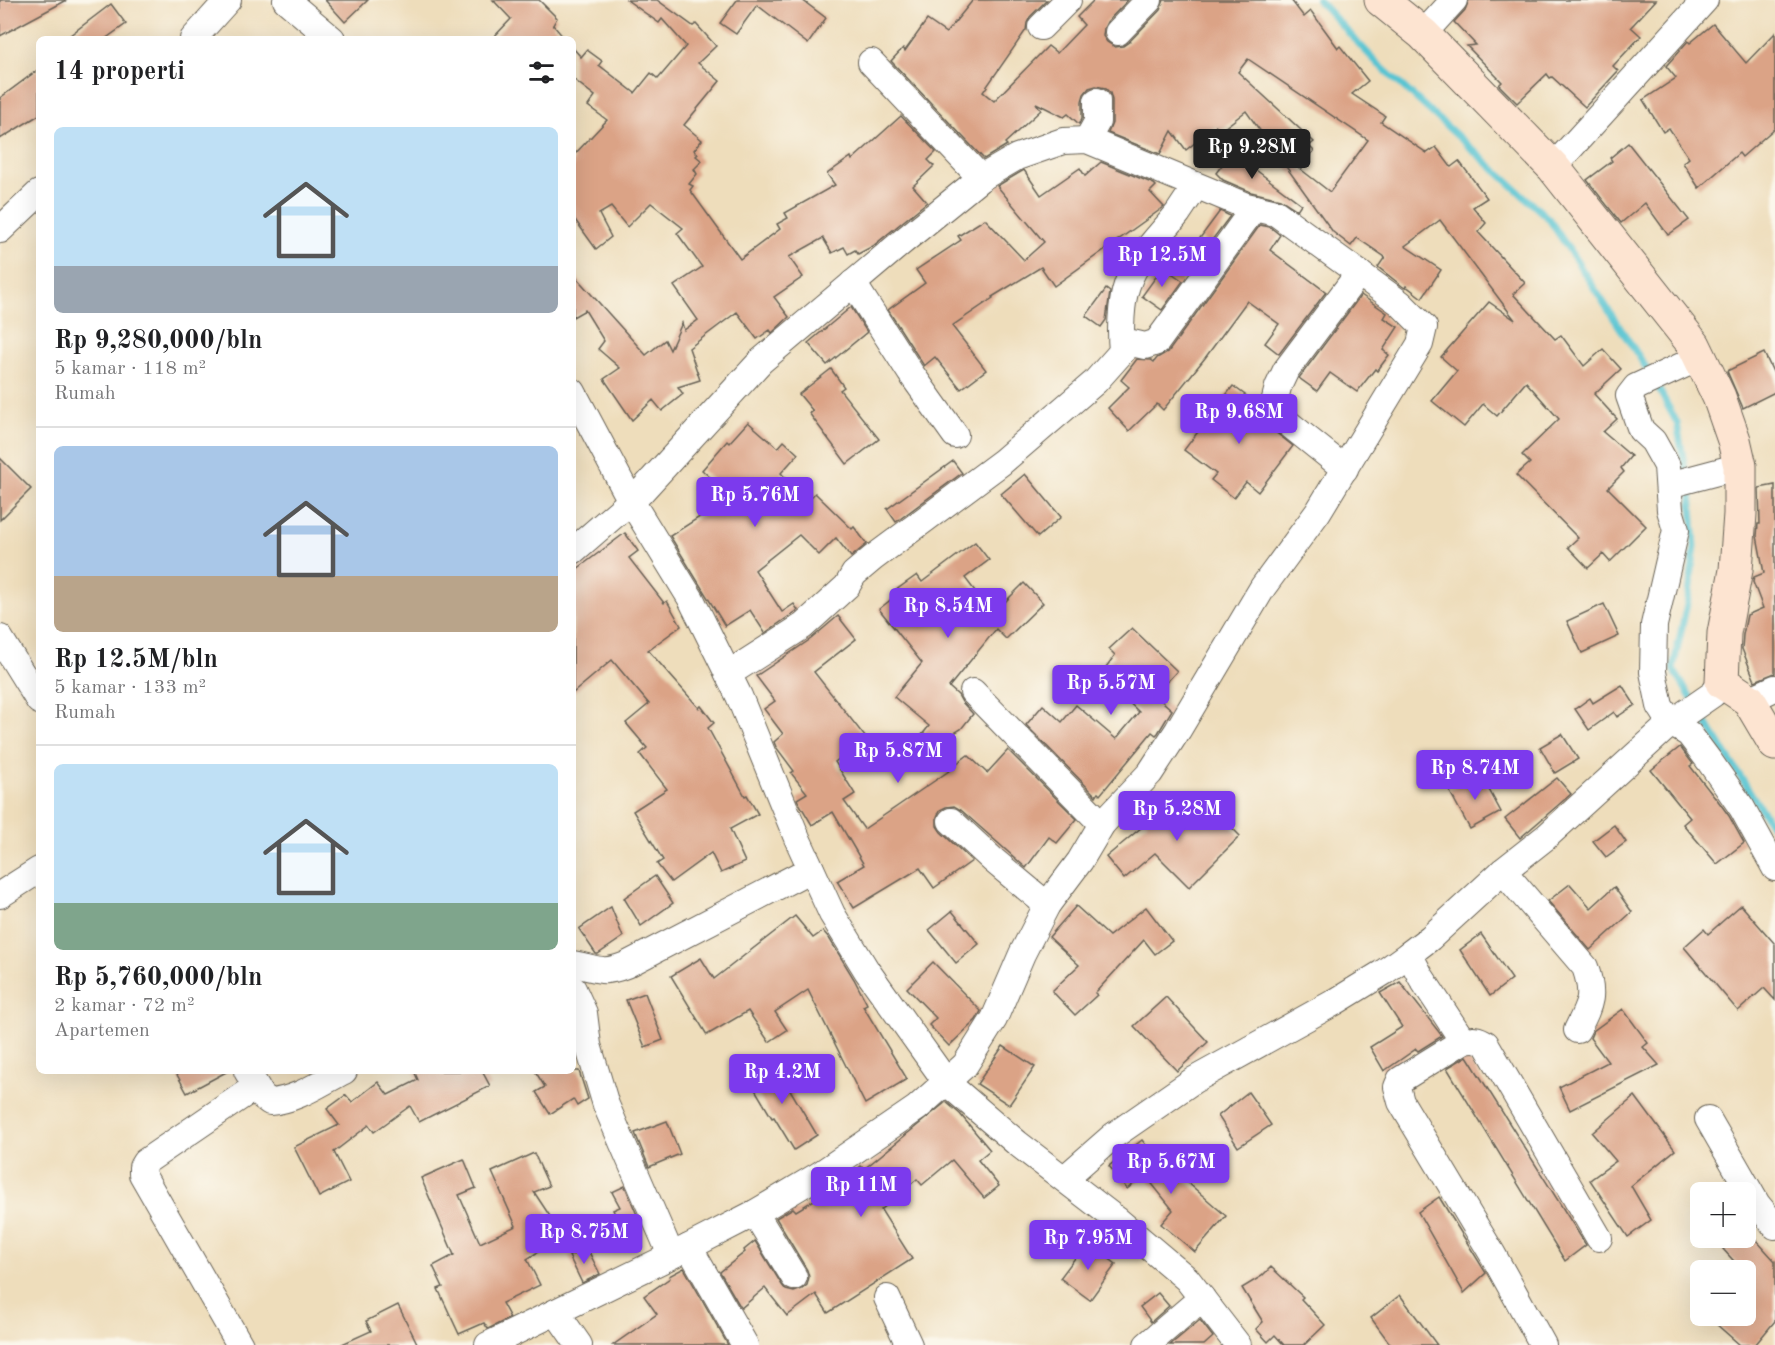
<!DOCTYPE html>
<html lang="id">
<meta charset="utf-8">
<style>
body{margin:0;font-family:"Old Standard TT",serif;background:#f2f2f2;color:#202124;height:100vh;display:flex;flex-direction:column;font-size:22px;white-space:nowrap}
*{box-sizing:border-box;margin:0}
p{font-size:20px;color:#757577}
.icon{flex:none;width:33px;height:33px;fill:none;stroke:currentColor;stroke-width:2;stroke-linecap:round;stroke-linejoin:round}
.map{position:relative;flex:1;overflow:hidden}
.side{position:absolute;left:36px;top:36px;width:540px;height:1038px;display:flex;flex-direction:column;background:#fff;border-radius:9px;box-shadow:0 6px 24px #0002}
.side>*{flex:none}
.fabs{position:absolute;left:1690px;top:1182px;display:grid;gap:12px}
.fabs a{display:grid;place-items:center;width:66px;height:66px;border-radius:9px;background:#fff;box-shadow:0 6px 24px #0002;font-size:30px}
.price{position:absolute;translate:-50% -51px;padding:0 14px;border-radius:6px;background:#7c3aed;color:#fff;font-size:20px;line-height:39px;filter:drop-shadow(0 2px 3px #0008)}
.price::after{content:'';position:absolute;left:50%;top:36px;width:18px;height:14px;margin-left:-9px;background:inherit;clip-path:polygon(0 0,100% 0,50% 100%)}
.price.active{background:#222;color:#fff}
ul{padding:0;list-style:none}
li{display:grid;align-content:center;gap:12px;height:318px;padding:0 18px}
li+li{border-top:2px solid #e0e0e0}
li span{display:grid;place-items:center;height:186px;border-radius:9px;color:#555}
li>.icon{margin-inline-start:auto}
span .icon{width:108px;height:108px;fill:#fffc;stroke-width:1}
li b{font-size:26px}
h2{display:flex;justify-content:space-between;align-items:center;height:72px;padding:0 18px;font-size:26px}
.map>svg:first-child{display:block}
</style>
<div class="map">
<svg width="1775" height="1345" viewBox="0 0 1775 1345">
<rect width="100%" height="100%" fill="#fbf7ec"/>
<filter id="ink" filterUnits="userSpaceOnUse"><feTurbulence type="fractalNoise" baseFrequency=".0167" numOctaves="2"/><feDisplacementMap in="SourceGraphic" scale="12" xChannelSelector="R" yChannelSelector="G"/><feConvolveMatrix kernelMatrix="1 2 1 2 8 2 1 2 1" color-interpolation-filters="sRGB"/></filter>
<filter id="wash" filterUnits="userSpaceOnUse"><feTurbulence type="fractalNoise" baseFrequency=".008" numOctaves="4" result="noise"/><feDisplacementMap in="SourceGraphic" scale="24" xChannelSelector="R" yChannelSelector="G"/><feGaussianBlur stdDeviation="1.35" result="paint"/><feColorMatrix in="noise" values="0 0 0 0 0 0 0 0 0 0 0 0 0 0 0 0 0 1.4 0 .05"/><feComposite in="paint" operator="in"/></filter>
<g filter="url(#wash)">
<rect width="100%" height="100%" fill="#edb"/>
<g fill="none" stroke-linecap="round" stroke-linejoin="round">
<g stroke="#59c4d2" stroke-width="7">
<polyline points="1318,0 1377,63 1549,219 1651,375"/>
<polyline points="1656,384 1677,423 1686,475"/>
<polyline points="1689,486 1691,492 1695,546 1689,594 1673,669 1693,701"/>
<polyline points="1698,710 1775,831"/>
</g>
</g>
<g id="blocks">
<g fill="#dba386" fill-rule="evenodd">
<polygon points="0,0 67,0 0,36"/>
<polygon points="325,0 368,0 345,22"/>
<polygon points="493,0 539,0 557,18 553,25 565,39 492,39 511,19"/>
<polygon points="627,0 657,0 693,26 696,24 716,46 698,63 720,81 684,125 702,140 694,150 698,154 696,156 702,161 694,169 697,174 689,184 693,186 690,190 740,259 780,229 777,224 788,218 785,213 835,185 827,174 851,157 852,160 901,116 936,152 928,160 934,166 913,186 927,202 873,246 858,254 855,250 848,254 844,247 832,253 823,238 789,257 803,277 774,297 789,317 772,333 770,330 757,339 737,312 689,348 700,380 678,387 683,394 662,411 653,400 632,420 604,379 620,368 598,349 604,341 585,310 573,317 573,274 646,355 665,340 670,350 682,323 684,330 698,320 674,286 702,267 677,233 683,228 651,203 627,227 611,207 599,214 611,237 596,249 573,217 573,156 607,120 588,106 595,96 573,79 573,48 581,57 587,50 602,61 599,65 635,93 651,73 658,79 686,46 662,19 659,23"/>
<polygon points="737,0 802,0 826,18 808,44 757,5 736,34 720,23"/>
<path d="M973,0H1047L1030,17L1027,23L1026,30L983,92L994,101L1048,46L1057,53L1084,25L1077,17L1094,0H1128L1107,22L1104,28L1103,36L1107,42L1115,47L1123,46L1129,42L1160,10L1164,0H1291L1304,17L1311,11L1338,48L1340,46L1368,81L1352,94L1385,116L1381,122L1427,153L1436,147L1451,167L1459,161L1487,198L1473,207L1486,223L1478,232L1525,283L1513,294L1555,339L1561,335L1584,366L1603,349L1621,369L1594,394L1617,419L1603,432L1631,456L1621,468L1624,472L1608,488L1646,526L1610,562L1603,554L1588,568L1568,547L1578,538L1516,475L1530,463L1522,455L1559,419L1526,382L1497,416L1483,404L1464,427L1432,401L1457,371L1441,357L1489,302L1515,320L1440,220L1405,246L1441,270L1422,298L1406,286L1405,288L1402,286L1378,267L1385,257L1357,238L1351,246L1333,232L1246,111L1219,132L1216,126L1186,150L1172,131L1160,154L1108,133L1112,123V100L1110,93L1105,88L1096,86L1089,88L1084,94L1082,101V118L1079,124L1068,114L1064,117L1036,103L1041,110L1005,143L1007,145L984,159L891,61L903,48L905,51L927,20L946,33ZM1248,59L1368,140L1330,192L1299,168L1314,151L1309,146L1314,142L1238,72Z"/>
<polygon points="1469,0 1656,0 1631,27 1641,36 1613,66 1618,71 1585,107 1552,77 1550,78 1547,74 1517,103 1499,85 1502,82 1467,46 1476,45 1454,22 1465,10"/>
<polygon points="111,4 126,24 105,39 65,39"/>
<polygon points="1713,24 1746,63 1775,33 1775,128 1742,157 1739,153 1699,188 1683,163 1689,158 1669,128 1663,132 1643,100 1676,78 1666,66 1688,41 1690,43"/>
<polygon points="39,69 39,115 0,139 0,98"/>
<polygon points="1628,143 1689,220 1668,235 1645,203 1621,223 1587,180 1612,161 1610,158"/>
<polygon points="1232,152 1301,204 1297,210 1280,199 1251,192 1223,180 1216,173"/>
<polygon points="1101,162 1154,184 1156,186 1150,192 1164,207 1054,286 1041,267 992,297 993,298 952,326 986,370 961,389 935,357 924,366 888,310 925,283 916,270 961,240 958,236 985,219 1024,260 1044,242 997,186 1024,170 1041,195 1080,168 1085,176"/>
<polygon points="1220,211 1230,216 1209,244 1200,238"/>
<polygon points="1260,225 1270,227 1280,235 1270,250 1326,292 1279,354 1265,343 1279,324 1247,301 1205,358 1163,410 1157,404 1129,431 1108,408 1129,387 1121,380 1137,359 1151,360 1154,362 1157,358 1169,351"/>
<polygon points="1163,267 1183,281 1162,310 1142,296"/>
<polygon points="1106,289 1110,292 1106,320 1101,327 1086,316"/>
<polygon points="1361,295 1387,313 1384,318 1398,327 1383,350 1389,355 1377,371 1375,369 1357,392 1330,373 1317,391 1299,378"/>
<polygon points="851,307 867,332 827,365 808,343"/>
<polygon points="1764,353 1775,376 1775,392 1743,408 1727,371"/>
<polygon points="831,369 844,387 840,390 879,439 847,464 809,413 813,411 799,394"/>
<polygon points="1233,386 1260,406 1265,421 1269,427 1293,446 1258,492 1246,482 1234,498 1211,480 1216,474 1184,450"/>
<polygon points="748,422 778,448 784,441 798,454 781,473 807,501 815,493 852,529 854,527 867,544 851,557 836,538 819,555 799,535 755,570 782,612 794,604 798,610 765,633 750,610 725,626 670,536 726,500 719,494 723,489 702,470 727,441 729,443"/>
<polygon points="0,458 31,489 0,520"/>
<polygon points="953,461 962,473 896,522 887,509"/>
<polygon points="1025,474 1061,517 1038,537 1001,494"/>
<polygon points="1775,485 1775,673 1755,681 1742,649 1743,635 1747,615 1763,608 1753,582 1754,577 1764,573 1757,536 1758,524 1760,524 1759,488"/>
<polygon points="625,533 638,551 629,558 664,603 667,601 681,626 648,650 699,708 701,706 714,723 708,728 745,796 747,795 758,814 730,829 745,862 721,873 711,853 671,882 657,864 663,860 633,811 667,789 640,754 647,748 626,723 649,704 612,660 573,693 573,572"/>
<polygon points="975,542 989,560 965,578 988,608 995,601 1001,606 1024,583 1043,603 1006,639 996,629 949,687 958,695 962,702 973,714 961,729 900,766 898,765 929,726 894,697 922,663 879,609 898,594 896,590 917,575 922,582"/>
<polygon points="1604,604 1619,636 1582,653 1567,621"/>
<polygon points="838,616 856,639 814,672 866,738 835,762 855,794 844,801 864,829 949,771 948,770 968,755 987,773 1008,750 1077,819 1057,843 1049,837 1026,868 961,810 954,806 946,807 940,810 937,817 937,826 941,832 972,861 934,888 920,868 854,908 837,881 864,865 833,812 812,825 799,803 797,799 807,793 791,773 794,771 776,747 774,742 783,734 764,709 775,701 756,676 811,639"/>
<polygon points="1132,628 1177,671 1155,695 1172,710 1158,733 1156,735 1152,732 1100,795 1098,793 1096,796 1026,725 1043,705 1062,722 1076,705 1116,739 1139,712 1100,675 1115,655 1109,649"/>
<polygon points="1622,685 1635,705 1617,717 1614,712 1589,730 1575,709 1590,698 1593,703"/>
<polygon points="1562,734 1578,759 1555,773 1540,747"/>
<polygon points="1680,747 1693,764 1690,766 1715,798 1716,798 1729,816 1744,843 1717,864 1683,824 1690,818 1651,770"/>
<polygon points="1480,773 1501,812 1470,829 1449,790"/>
<polygon points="1557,778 1571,794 1520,838 1505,819"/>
<polygon points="1203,798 1240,836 1189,887 1155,853 1124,879 1106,857 1148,822 1143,817 1158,802 1179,823"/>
<polygon points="1614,825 1626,842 1606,857 1593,841"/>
<polygon points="655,876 673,903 641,926 624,898"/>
<polygon points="1570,884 1591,908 1614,887 1632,912 1590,950 1548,901"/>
<polygon points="1741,905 1775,944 1775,1000 1764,988 1738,1011 1684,947 1704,929 1708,934"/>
<polygon points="1076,906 1109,936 1146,907 1172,941 1155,954 1144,940 1095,993 1097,995 1075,1015 1052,991 1079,965 1049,937"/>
<polygon points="611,907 623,937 598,954 596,954 579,929"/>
<polygon points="952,911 979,944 956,963 929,930"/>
<polygon points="795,916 813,938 823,931 829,938 854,979 867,1004 863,1006 907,1079 865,1104 808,990 775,1012 787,1030 769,1042 748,1011 707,1035 671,976 701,958 714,979"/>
<polygon points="1481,934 1512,979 1490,996 1460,950"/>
<polygon points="933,962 981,1011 976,1020 949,1046 929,1025 936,1018 907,988"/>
<polygon points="1400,982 1442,1036 1418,1051 1416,1049 1384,1071 1370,1047 1402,1027 1380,993"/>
<polygon points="645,993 663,1040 645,1047 626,1000"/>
<polygon points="1166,997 1208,1042 1177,1071 1134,1026"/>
<polygon points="1623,1009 1648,1043 1643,1047 1659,1065 1570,1110 1559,1087 1608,1062 1590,1038 1593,1031"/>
<polygon points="1003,1046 1035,1067 1009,1105 977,1084"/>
<polygon points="1467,1056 1586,1245 1565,1261 1447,1068"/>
<polygon points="773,1061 817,1135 794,1150 774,1117 772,1118 747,1076"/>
<polygon points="175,1071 228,1071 187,1093"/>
<polygon points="414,1071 482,1071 490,1086 419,1122 410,1106 374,1132 369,1125 334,1152 349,1182 319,1197 294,1147 339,1125 327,1109 346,1095 352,1102 378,1082 388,1095 418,1080"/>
<polygon points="535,1071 579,1071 588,1099 577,1106 573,1099 550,1114 536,1092 545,1087"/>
<polygon points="1248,1092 1271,1125 1238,1147 1218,1116"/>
<polygon points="1635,1096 1675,1150 1631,1186 1651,1220 1628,1237 1590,1180 1616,1161 1592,1133"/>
<polygon points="946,1102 960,1114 990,1150 978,1160 999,1186 984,1198 952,1160 922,1185 917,1179 881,1210 912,1259 828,1313 816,1294 787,1316 765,1288 741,1308 720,1272 745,1252 744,1250 755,1241 782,1285 786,1290 794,1292 802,1289 807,1285 809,1277 807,1270 776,1218 793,1208 796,1211 831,1190 861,1166 864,1169"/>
<polygon points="667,1121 680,1154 649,1167 635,1133"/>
<polygon points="1142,1140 1160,1163 1167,1158 1186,1181 1226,1216 1195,1252 1161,1224 1173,1210 1145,1175 1127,1189 1109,1166"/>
<polygon points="534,1153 549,1186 534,1192 563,1236 527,1259 540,1285 502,1303 510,1318 488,1329 484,1323 459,1334 438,1289 443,1287 433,1266 454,1255 421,1178 464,1159 476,1188 459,1195 480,1243 516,1226 492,1172"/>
<polygon points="625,1186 639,1220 622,1228 613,1210 620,1207 612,1192"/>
<polygon points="1439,1197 1486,1273 1464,1293 1418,1212"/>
<polygon points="1746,1229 1775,1261 1775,1321 1755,1345 1740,1345 1707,1316 1746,1316 1746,1270 1742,1270 1723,1249 1736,1238 1746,1238"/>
<polygon points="1087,1242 1116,1264 1090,1300 1060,1278"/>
<polygon points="587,1248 600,1274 582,1283 569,1256"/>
<polygon points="1271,1267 1303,1297 1301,1299 1325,1325 1304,1345 1284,1345 1275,1335 1268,1342 1256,1329 1263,1322 1242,1288 1262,1276"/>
<polygon points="684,1268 728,1345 613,1345 657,1314 644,1296 670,1278 669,1276"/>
<polygon points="1158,1293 1169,1306 1151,1322 1140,1307"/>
<polygon points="1400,1295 1437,1345 1391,1345 1371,1318"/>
<polygon points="398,1305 418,1345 340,1345 371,1331 366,1321"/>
<polygon points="1200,1320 1213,1337 1204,1345 1170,1345"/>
</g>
</g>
</g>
<g filter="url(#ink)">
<use href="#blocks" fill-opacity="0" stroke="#666054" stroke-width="1.5"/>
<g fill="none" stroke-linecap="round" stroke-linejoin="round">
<defs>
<g id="street">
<polyline points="286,0 332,39"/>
<polyline points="1041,27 1068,0"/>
<polyline points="1118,32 1149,0"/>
<polyline points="1423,34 1454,0"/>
<polyline points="193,39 228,0"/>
<polyline points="871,62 981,178"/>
<polyline points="1087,140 1097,122 1097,101"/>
<polyline points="1553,167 1705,0"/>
<polyline points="0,230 39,193"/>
<polyline points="853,283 910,372 955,435"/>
<path d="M1122,350C1120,332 1121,302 1127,285C1137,256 1160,236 1178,213C1184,204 1190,195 1196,186"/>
<polyline points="1701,357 1636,387 1629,396 1641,430 1653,441 1667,466 1670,510 1676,530 1654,625 1653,672 1660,706 1671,723 1713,694 1722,682"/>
<polyline points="573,392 631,501 691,599 739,696 797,838 832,914 867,971 947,1083 1017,1143 1116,1219 1187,1279 1238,1345"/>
<polyline points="1345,469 1279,416 1274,403 1278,387 1286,370 1359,273"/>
<polyline points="1669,483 1680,482 1740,466"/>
<polyline points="0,638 39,701"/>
<polyline points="728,674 803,626 847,586 854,574 873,558 1002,462 1095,382 1128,345 1132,343 1145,346 1157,342 1254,208"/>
<polyline points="973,692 1102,824"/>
<polyline points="1749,700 1775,688"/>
<polyline points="951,821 993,860 1047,905"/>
<path d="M1503,871L1585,967C1595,996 1590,1004 1577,1030"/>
<polyline points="0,895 39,870"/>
<path d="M573,964C597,968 601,975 626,965L811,869"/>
<polyline points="573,989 584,1013 588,1045 606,1105 671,1255"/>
<polyline points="1463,1041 1421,977 1409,954 1430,938 1503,871 1546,837 1671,723 1689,734 1710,762 1742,808 1775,868"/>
<path d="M247,1071L262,1096L270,1102C297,1100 320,1083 344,1071"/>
<polyline points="1708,1119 1757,1204 1775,1226"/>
<polyline points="1065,1178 1113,1136 1194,1080 1335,1002 1384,972 1409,954"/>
<polyline points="755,1213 794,1277"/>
<polyline points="689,1247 745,1345"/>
<polyline points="887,1298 909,1345"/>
<polyline points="556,1312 579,1345"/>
<polyline points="240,1345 142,1174 142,1167 145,1162 255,1087"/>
<polyline points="488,1345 689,1247 755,1213 819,1175 917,1108 965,1065 994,1019 1022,954 1047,905 1080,861 1102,824 1150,773 1178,730 1263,587 1318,512 1420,344 1424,327 1400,303 1276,213 1246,206 1087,140 1063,141 1017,157 981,178 902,242 761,361 640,493 573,551"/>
<polyline points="1147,1345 1202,1298"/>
<path d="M1543,1345L1493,1255L1401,1102L1397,1087L1400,1080L1463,1041C1472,1038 1478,1038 1486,1044L1599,1238"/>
</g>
<polyline id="secondary" points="1381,0 1423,34 1553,167 1694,345 1719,397 1734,440 1740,466 1740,514 1736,570 1724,633 1722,682 1749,700 1775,744"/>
</defs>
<use href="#street" stroke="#666054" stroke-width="28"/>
<use href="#secondary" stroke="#666054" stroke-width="35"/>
<use href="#street" stroke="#fff" stroke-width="26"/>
<use href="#secondary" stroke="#fde4d1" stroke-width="33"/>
</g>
</g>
</svg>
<div class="fabs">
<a>+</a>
<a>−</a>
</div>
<b class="price active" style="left:1252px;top:180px">Rp 9.28M</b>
<b class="price" style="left:1162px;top:288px">Rp 12.5M</b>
<b class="price" style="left:1239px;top:445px">Rp 9.68M</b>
<b class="price" style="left:755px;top:528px">Rp 5.76M</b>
<b class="price" style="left:948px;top:639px">Rp 8.54M</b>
<b class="price" style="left:1111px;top:716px">Rp 5.57M</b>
<b class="price" style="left:898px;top:784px">Rp 5.87M</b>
<b class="price" style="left:1475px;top:801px">Rp 8.74M</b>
<b class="price" style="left:1177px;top:842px">Rp 5.28M</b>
<b class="price" style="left:782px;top:1105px">Rp 4.2M</b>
<b class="price" style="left:1171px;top:1195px">Rp 5.67M</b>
<b class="price" style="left:861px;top:1218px">Rp 11M</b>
<b class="price" style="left:584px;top:1265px">Rp 8.75M</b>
<b class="price" style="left:1088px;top:1271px">Rp 7.95M</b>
<section class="side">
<h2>14 properti<svg class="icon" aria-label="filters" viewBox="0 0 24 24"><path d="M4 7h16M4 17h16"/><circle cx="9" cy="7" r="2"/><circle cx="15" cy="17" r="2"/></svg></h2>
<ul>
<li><span style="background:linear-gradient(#bfe0f5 75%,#9aa5b1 0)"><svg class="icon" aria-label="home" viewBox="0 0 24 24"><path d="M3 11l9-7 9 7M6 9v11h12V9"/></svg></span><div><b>Rp 9,280,000/bln</b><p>5 kamar · 118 m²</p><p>Rumah</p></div></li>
<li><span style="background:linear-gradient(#a9c7e8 70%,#b9a48a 0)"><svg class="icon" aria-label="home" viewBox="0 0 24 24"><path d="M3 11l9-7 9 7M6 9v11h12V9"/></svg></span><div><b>Rp 12.5M/bln</b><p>5 kamar · 133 m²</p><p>Rumah</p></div></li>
<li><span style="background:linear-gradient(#bfe0f5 75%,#7fa58c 0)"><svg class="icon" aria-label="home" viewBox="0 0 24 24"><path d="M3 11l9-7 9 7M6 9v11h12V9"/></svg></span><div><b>Rp 5,760,000/bln</b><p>2 kamar · 72 m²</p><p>Apartemen</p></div></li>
</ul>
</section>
</div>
